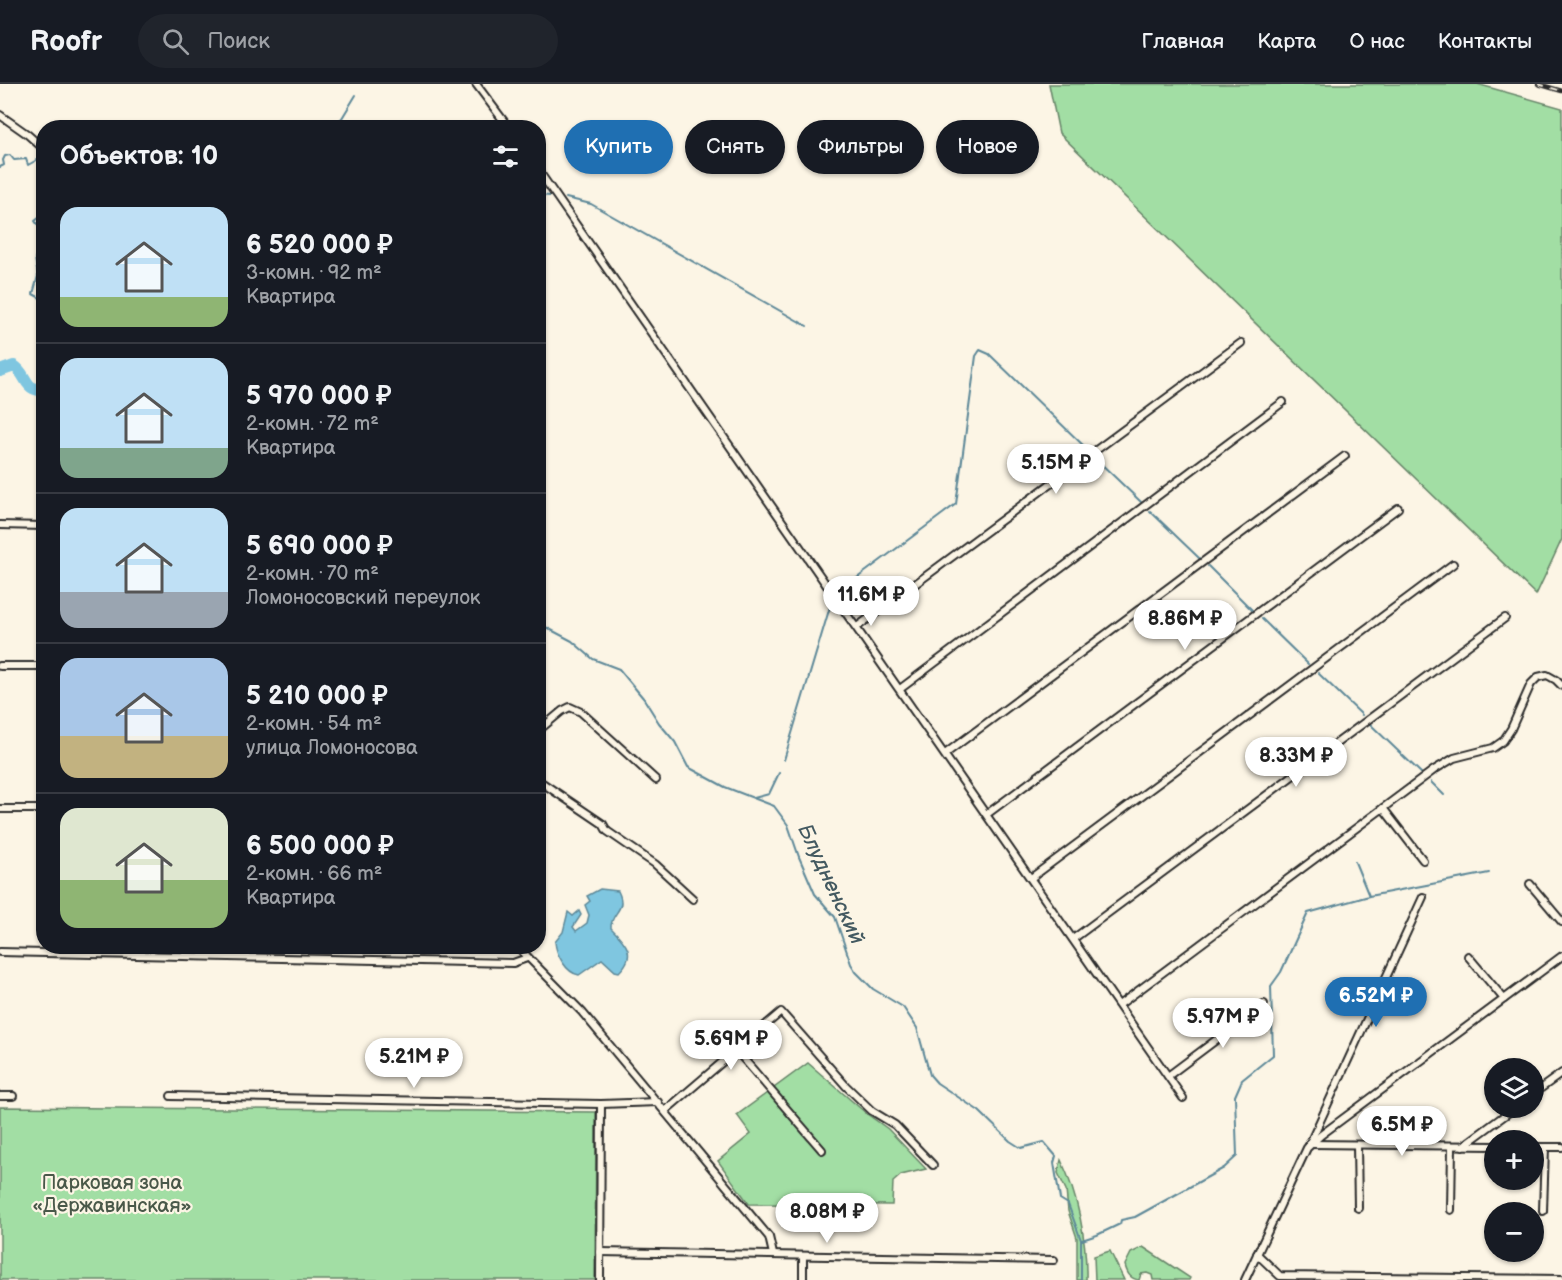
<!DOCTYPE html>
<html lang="ru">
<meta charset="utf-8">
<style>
body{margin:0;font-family:"Balsamiq Sans",sans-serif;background:#20242c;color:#f1f3f6;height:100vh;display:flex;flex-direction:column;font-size:22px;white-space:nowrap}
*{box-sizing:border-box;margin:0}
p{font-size:20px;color:#9ea1a6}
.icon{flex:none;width:33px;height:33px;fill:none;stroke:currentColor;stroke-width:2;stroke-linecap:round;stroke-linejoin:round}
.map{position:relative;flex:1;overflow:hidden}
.side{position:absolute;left:36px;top:36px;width:510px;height:834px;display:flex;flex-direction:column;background:#171b24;border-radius:24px;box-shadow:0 2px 4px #0004}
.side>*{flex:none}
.banner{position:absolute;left:564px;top:36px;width:570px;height:54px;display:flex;gap:12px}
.tools{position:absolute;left:1484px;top:974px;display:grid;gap:12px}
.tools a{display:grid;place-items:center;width:60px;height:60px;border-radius:50%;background:#171b24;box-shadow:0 2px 4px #0004;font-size:30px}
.price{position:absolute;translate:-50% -51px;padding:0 14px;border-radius:21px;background:#fff;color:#222;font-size:20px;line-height:39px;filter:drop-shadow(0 2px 3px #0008)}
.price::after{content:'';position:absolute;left:50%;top:36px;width:18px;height:14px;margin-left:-9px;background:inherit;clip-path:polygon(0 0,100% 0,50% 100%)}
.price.on{background:#1f6fb2;color:#fff}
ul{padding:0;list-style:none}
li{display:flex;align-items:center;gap:18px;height:150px;padding:0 24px}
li+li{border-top:2px solid #363941}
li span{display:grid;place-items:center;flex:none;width:168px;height:120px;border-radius:18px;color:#555}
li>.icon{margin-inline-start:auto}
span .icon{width:72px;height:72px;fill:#fffc;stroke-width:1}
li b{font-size:26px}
h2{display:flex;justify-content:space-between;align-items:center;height:72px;padding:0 24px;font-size:26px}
.tag{padding:0 21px;border-radius:27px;background:#171b24;box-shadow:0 2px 4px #0004;font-size:21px;line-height:54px}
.tag.on{background:#1f6fb2;color:#fff}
header{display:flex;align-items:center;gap:36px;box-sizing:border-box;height:84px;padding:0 30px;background:#171b24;border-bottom:2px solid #363941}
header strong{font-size:28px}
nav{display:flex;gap:33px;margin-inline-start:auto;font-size:21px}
.search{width:420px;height:54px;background:#20242c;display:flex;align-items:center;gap:15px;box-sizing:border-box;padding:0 21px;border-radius:33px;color:#9ea1a6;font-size:22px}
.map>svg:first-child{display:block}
</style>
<header>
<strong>Roofr</strong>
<div class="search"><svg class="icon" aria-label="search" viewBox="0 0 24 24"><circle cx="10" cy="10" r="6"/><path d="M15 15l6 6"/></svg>Поиск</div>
<nav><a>Главная</a><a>Карта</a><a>О нас</a><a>Контакты</a></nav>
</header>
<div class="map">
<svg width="1562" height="1196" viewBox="0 0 1562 1196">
<rect width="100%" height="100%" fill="#fcf5e5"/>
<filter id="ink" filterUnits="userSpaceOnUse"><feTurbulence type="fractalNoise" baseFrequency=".0167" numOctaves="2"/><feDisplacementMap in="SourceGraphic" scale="12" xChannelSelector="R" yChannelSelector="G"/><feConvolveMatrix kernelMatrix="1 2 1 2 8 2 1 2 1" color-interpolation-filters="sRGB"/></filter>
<g filter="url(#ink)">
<g fill="#a2dea4" stroke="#668468" stroke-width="1.5">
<polygon points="1049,0 1477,0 1562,24 1562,455 1536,511 1059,49"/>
<polygon points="808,979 867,1030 888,1045 926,1085 901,1091 893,1098 892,1121 749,1120 718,1077 751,1050 737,1031"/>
<polygon points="0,1023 596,1028 595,1196 0,1196"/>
<path d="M1061,1076C1078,1112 1087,1156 1086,1196H1077V1154L1068,1127L1066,1106L1058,1089Z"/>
<path d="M1143,1163L1190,1194L1189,1196H1153L1152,1191L1147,1189L1141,1190L1139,1196C1130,1195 1127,1189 1125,1181L1131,1169Z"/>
<polygon points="1110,1167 1124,1196 1095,1196 1094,1172"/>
</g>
<path fill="#7fc6e0" stroke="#5d8898" stroke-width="1.5" d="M600,805L618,807C628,827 610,828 611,844C625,858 638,870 619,888L615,887L602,875L579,891C566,889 556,870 555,858L563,848L568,828L573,832L579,827L581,831L573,843L576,847L587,839L589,831L585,821L590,817L587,812Z"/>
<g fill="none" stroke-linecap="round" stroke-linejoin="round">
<g stroke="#5d8898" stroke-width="2">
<polyline points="330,44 342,34 356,11"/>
<polyline points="0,83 4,81 3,76 5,72 10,71 14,76 26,75 28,81 44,72"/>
<polyline points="538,111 550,112"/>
<polyline points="566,114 591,120 807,242"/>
<polyline points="44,130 35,137 44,150"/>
<polyline points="44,160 35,174 38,192 33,210 44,216"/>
<polyline points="1096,375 1141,418"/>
<polyline points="1150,427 1199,474"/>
<polyline points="1208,482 1253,527"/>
<polyline points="841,506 956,420 976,272 980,266 989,270 1088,366"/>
<polyline points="1262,535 1308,580"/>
<polyline points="538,539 572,557 593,575 619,585 644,615 659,639 675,658 688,683 725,703 774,722 788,741 799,773 815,810 835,833 851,880 856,888 873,905 903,923 917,944 930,991 937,999 979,1027 1010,1057 1021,1064 1044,1058 1056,1072 1054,1079 1060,1115 1068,1120 1081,1156 1081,1196"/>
<polyline points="1318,589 1362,631"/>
<polyline points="1370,640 1421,689"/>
<polyline points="784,676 832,516"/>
<polyline points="1431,698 1444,711"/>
<polyline points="754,714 769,710 779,689"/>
<polyline points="1369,812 1489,789"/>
<polyline points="1082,1156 1097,1151 1120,1140 1121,1136 1135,1133 1224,1084 1237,1072 1235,1012 1242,996 1273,971 1271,902 1281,888 1308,829 1369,812 1355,778"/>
</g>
<path stroke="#7fc6e0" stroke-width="12" d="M0,287L14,282C26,289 24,303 38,306L44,302"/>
<defs>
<g id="minor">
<polyline points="476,0 509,44"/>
<polyline points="0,31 27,50 44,65"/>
<polyline points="538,86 1183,1014"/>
<polyline points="0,441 44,442"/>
<polyline points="857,543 1241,259"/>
<polyline points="0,582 44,582"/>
<polyline points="900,605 1283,318"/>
<polyline points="538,647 562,627 570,623 581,628 656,696"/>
<polyline points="945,670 1345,372"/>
<polyline points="538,696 603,740 607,747 655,780 693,815"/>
<polyline points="1383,724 1423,776"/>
<polyline points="0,725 44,725"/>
<polyline points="987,730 1398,424"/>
<polyline points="1031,794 1453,480"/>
<polyline points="1530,800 1562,838"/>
<polyline points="1073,855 1505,534"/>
<polyline points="517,862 582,928 769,1153 773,1170"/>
<polyline points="0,868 513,879 527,874"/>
<polyline points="1468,872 1504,915"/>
<polyline points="1119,921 1434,686 1454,674 1493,664 1503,657 1511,645 1531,600 1538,593 1547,591 1556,596 1562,602"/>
<polyline points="736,966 822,1066"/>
<polyline points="1168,992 1264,920"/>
<polyline points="1533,1010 1562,989"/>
<polyline points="0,1012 13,1012"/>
<polyline points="171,1012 601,1020 658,1018"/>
<polyline points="665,1027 781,928 846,1002 872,1027 895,1041 933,1081"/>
<polyline points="1311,1060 1494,1062"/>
<polyline points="1309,1061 1423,813"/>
<polyline points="1357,1061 1358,1124"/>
<polyline points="1463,1062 1516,1023"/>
<polyline points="1533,1063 1562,1063"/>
<polyline points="1451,1126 1452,1062"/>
<polyline points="1543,1127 1545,1063"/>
<polyline points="600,1168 1054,1176"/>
<polyline points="1257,1170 1280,1192 1562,1195"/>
<polyline points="600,1196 601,1020"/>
<polyline points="803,1196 803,1172"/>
<polyline points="1245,1196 1307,1064 1321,1051 1562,872"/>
</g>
</defs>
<use href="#minor" stroke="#2b2b2b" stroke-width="10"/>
<use href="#minor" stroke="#fcf5e5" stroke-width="6"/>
<defs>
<polyline id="rail" points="1538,0 1562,7"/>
</defs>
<use href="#rail" stroke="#2b2b2b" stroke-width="4.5"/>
<use href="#rail" stroke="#fcf5e5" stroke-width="2" stroke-dasharray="7" stroke-linecap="butt"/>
</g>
</g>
<g text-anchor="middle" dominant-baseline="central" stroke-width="4.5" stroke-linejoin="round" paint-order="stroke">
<g font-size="20" fill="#495849" stroke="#fcf5e5">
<text x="112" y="1099">Парковая зона<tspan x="112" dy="23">«Державинская»</tspan></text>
</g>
<g font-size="21" font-style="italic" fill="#445a61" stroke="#fcf5e5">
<text transform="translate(831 800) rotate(65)">Блудненский</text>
</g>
</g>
</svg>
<div class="tools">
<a><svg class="icon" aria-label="layers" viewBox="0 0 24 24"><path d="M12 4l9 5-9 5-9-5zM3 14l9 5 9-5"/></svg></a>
<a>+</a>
<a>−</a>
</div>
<b class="price" style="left:1056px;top:411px">5.15M ₽</b>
<b class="price" style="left:871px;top:543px">11.6M ₽</b>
<b class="price" style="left:1185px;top:567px">8.86M ₽</b>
<b class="price" style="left:1296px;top:704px">8.33M ₽</b>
<b class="price on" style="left:1376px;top:944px">6.52M ₽</b>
<b class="price" style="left:1223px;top:965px">5.97M ₽</b>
<b class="price" style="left:731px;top:987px">5.69M ₽</b>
<b class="price" style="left:414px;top:1005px">5.21M ₽</b>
<b class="price" style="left:1402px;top:1073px">6.5M ₽</b>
<b class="price" style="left:827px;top:1160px">8.08M ₽</b>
<div class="banner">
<a class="tag on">Купить</a>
<a class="tag">Снять</a>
<a class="tag">Фильтры</a>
<a class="tag">Новое</a>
</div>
<section class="side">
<h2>Объектов: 10<svg class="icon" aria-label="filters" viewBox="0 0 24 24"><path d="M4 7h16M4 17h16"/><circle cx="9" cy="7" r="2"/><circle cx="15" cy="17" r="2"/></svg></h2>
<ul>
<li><span style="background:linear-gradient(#bfe0f5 75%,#8fb573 0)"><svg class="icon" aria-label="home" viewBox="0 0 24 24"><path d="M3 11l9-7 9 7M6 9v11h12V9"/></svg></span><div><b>6 520 000 ₽</b><p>3-комн. · 92 m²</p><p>Квартира</p></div></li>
<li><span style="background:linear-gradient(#bfe0f5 75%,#7fa58c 0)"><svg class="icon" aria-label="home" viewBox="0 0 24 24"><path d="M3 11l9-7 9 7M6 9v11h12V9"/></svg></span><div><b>5 970 000 ₽</b><p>2-комн. · 72 m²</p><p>Квартира</p></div></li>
<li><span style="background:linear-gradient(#bfe0f5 70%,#9aa5b1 0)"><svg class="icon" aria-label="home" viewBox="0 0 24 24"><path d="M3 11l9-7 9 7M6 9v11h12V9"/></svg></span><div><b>5 690 000 ₽</b><p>2-комн. · 70 m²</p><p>Ломоносовский переулок</p></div></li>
<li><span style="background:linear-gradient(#a9c7e8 65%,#c2b280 0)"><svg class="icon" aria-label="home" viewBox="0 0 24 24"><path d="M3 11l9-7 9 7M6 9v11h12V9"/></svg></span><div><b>5 210 000 ₽</b><p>2-комн. · 54 m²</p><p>улица Ломоносова</p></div></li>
<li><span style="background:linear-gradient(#dfe7d0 60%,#8fb573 0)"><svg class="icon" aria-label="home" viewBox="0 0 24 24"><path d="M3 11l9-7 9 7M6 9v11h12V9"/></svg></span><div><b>6 500 000 ₽</b><p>2-комн. · 66 m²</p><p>Квартира</p></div></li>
</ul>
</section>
</div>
